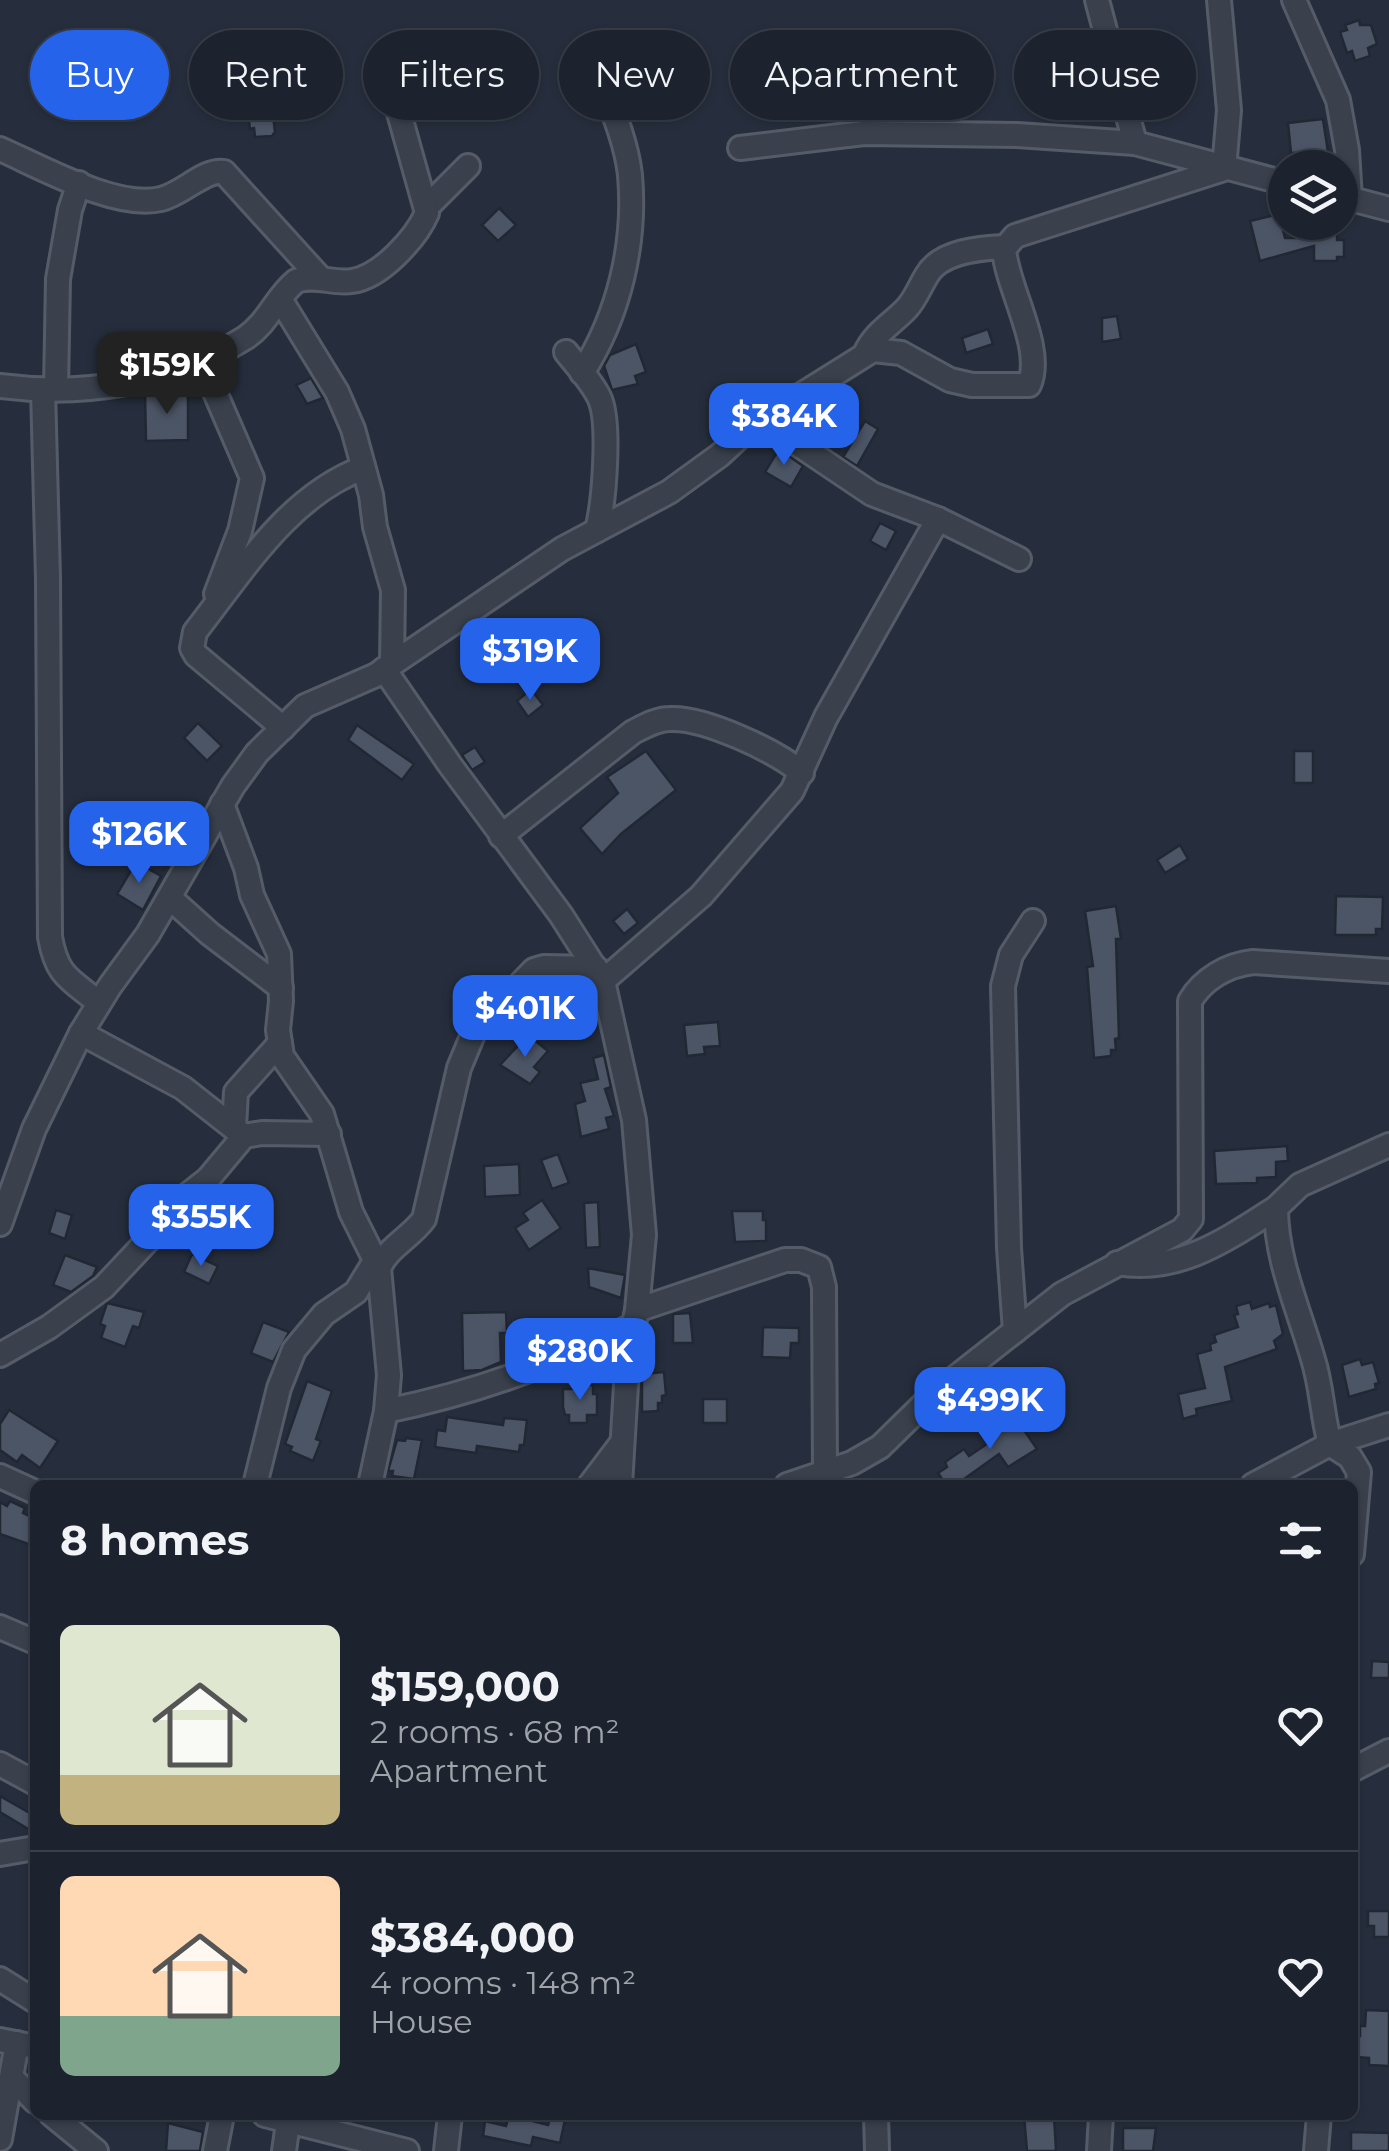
<!DOCTYPE html>
<meta charset="utf-8">
<style>
body{margin:0;font-family:Montserrat,sans-serif;background:#252a36;color:#f1f3f6;height:100vh;display:flex;flex-direction:column;font-size:38px;white-space:nowrap}
*{box-sizing:border-box;margin:0}
p{font-size:32px;color:#a0a4aa}
.icon{flex:none;width:55px;height:55px;fill:none;stroke:currentColor;stroke-width:2;stroke-linecap:round;stroke-linejoin:round}
.map{position:relative;flex:1;overflow:hidden}
.drawer{position:absolute;left:30px;top:1480px;width:1328px;height:640px;display:flex;flex-direction:column;background:#1c222e;border-radius:15px;box-shadow:0 2px 8px #0004,0 0 0 2px #3a3f4a}
.drawer>*{flex:none}
.hud{position:absolute;left:30px;top:30px;width:1330px;height:90px;display:flex;gap:20px}
.controls{position:absolute;left:1268px;top:150px;display:grid;gap:20px}
.controls a{display:grid;place-items:center;width:90px;height:90px;border-radius:50%;background:#1c222e;box-shadow:0 2px 8px #0004,0 0 0 2px #3a3f4a;font-size:50px}
.price{position:absolute;translate:-50% -85px;padding:0 22px;border-radius:20px;background:#2563eb;color:#fff;font-size:32px;line-height:65px;filter:drop-shadow(0 2px 5px #0008)}
.price::after{content:'';position:absolute;left:50%;top:60px;width:30px;height:22px;margin-left:-15px;background:inherit;clip-path:polygon(0 0,100% 0,50% 100%)}
.price.current{background:#222;color:#fff}
ul{padding:0;list-style:none}
li{display:flex;align-items:center;gap:30px;height:250px;padding:0 30px}
li+li{border-top:2px solid #3a3f4a}
li span{display:grid;place-items:center;flex:none;width:280px;height:200px;border-radius:15px;color:#555}
li>.icon{margin-inline-start:auto}
span .icon{width:120px;height:120px;fill:#fffc;stroke-width:1}
li b{font-size:42px}
h2{display:flex;justify-content:space-between;align-items:center;height:120px;padding:0 30px;font-size:42px}
.pill{padding:0 35px;border-radius:45px;background:#1c222e;box-shadow:0 2px 8px #0004,0 0 0 2px #3a3f4a;font-size:35px;line-height:90px}
.pill.current{background:#2563eb;color:#fff}
.map>svg:first-child{display:block}
</style>
<div class="map">
<svg width="1389" height="2151" viewBox="0 0 1389 2151">
<rect width="100%" height="100%" fill="#262e3d"/>
<g fill="#4c5566" stroke="#212834" stroke-width="2.5">
<polygon points="1359,20 1360,25 1371,25 1377,44 1368,48 1370,56 1355,61 1352,51 1347,53 1340,32 1347,30 1345,25"/>
<polygon points="272,105 275,132 272,136 255,137 254,128 250,129 247,107"/>
<polygon points="1323,119 1328,152 1291,153 1288,123"/>
<polygon points="499,208 516,225 498,241 482,225"/>
<polygon points="1279,214 1285,238 1314,238 1314,233 1337,233 1337,240 1344,240 1344,257 1337,257 1337,261 1314,261 1314,246 1260,261 1250,221"/>
<polygon points="1117,316 1121,339 1102,342 1102,318"/>
<polygon points="988,329 993,344 966,353 962,338"/>
<polygon points="636,344 646,372 635,376 638,384 612,390 604,366 610,355"/>
<polygon points="311,378 323,398 307,404 296,385"/>
<polygon points="188,392 188,440 146,441 145,394"/>
<polygon points="865,421 878,429 857,466 843,457"/>
<polygon points="779,449 803,466 791,487 765,472"/>
<polygon points="880,523 896,531 886,550 870,541"/>
<polygon points="531,689 543,705 528,717 517,701"/>
<polygon points="198,723 222,746 207,761 184,738"/>
<polygon points="357,725 414,764 402,780 348,740"/>
<polygon points="475,747 485,762 472,770 462,755"/>
<polygon points="646,751 676,790 621,834 602,854 580,828 618,793 607,777"/>
<rect x="1294" y="751" width="19" height="32"/>
<polygon points="1180,845 1188,859 1165,873 1157,860"/>
<polygon points="136,862 161,876 143,910 117,894"/>
<polygon points="1336,896 1383,897 1382,929 1376,929 1376,935 1335,935"/>
<polygon points="1116,906 1121,939 1116,939 1119,1038 1115,1039 1116,1050 1111,1050 1111,1056 1094,1058 1087,967 1093,966 1085,911"/>
<polygon points="627,909 638,923 624,934 613,921"/>
<polygon points="718,1022 720,1046 704,1047 705,1054 687,1056 684,1025"/>
<polygon points="528,1035 548,1051 534,1067 540,1072 530,1084 500,1065"/>
<polygon points="604,1055 611,1087 605,1089 614,1116 606,1118 609,1129 581,1137 575,1104 585,1101 580,1083 598,1079 593,1058"/>
<polygon points="1287,1146 1288,1161 1276,1162 1276,1177 1257,1178 1257,1183 1216,1184 1214,1151"/>
<polygon points="558,1154 569,1183 552,1189 541,1160"/>
<polygon points="519,1164 520,1195 485,1197 484,1166"/>
<polygon points="542,1200 561,1228 529,1250 515,1228 528,1220 523,1213"/>
<polygon points="598,1202 600,1247 586,1248 584,1203"/>
<polygon points="56,1210 72,1215 65,1239 49,1233"/>
<polygon points="732,1211 763,1211 763,1220 766,1220 766,1241 735,1242"/>
<polygon points="192,1254 218,1266 209,1284 184,1272"/>
<polygon points="65,1255 97,1267 93,1276 71,1292 53,1285"/>
<polygon points="588,1268 625,1275 621,1298 589,1287"/>
<polygon points="1250,1302 1252,1309 1269,1303 1270,1307 1276,1305 1283,1334 1274,1341 1277,1349 1225,1367 1232,1401 1196,1409 1197,1415 1183,1419 1178,1394 1205,1388 1197,1354 1211,1350 1210,1344 1216,1342 1214,1335 1238,1327 1234,1315 1238,1314 1236,1306"/>
<polygon points="107,1303 144,1312 139,1328 133,1326 125,1347 101,1338 105,1326 100,1324"/>
<polygon points="506,1312 507,1333 500,1333 501,1362 482,1370 463,1371 462,1313"/>
<polygon points="690,1313 693,1343 673,1343 673,1314"/>
<polygon points="263,1322 289,1332 273,1362 251,1353"/>
<polygon points="763,1327 799,1328 799,1343 791,1343 790,1358 762,1357"/>
<polygon points="1360,1359 1362,1365 1373,1362 1379,1383 1375,1384 1376,1389 1349,1397 1342,1365"/>
<polygon points="664,1372 666,1395 662,1396 662,1403 658,1403 658,1411 642,1412 642,1374"/>
<polygon points="307,1381 332,1391 316,1439 321,1441 313,1461 290,1451 292,1447 285,1444"/>
<polygon points="576,1385 593,1385 593,1394 597,1394 597,1415 587,1415 587,1423 569,1423 569,1415 565,1415 563,1407 563,1389 576,1389"/>
<rect x="703" y="1399" width="24" height="24"/>
<polygon points="9,1410 58,1441 40,1468 22,1455 17,1462 0,1450 0,1424"/>
<polygon points="1013,1414 1037,1449 1008,1467 999,1454 964,1479 968,1485 946,1485 938,1473 947,1467 945,1462 964,1449 969,1456 994,1439 987,1427"/>
<polygon points="447,1417 503,1425 504,1418 527,1420 524,1445 520,1445 519,1452 477,1446 476,1453 435,1447 437,1430 445,1431"/>
<polygon points="406,1438 422,1440 414,1479 392,1476 393,1471 388,1471 397,1440 405,1441"/>
<polygon points="10,1501 25,1508 23,1513 35,1519 35,1536 31,1545 0,1534 0,1502 7,1506"/>
<polygon points="1372,1661 1389,1662 1389,1678 1371,1678"/>
<polygon points="0,1796 35,1816 35,1833 0,1812"/>
<polygon points="1368,1911 1389,1911 1389,1937 1374,1937 1374,1926 1368,1926"/>
<polygon points="1366,2010 1389,2011 1389,2066 1369,2065 1369,2058 1354,2057 1355,2036 1360,2036 1360,2026 1365,2026"/>
<polygon points="509,2115 548,2125 551,2115 566,2115 560,2143 533,2137 531,2146 483,2136 485,2121 506,2126"/>
<polygon points="1024,2115 1054,2115 1056,2151 1027,2151"/>
<polygon points="168,2123 203,2132 200,2151 166,2151"/>
<polygon points="1123,2128 1156,2128 1153,2151 1123,2151"/>
<polygon points="1351,2132 1389,2133 1389,2151 1351,2151"/>
</g>
<g fill="none" stroke-linecap="round" stroke-linejoin="round">
<defs>
<g id="street">
<polyline points="1097,0 1135,143"/>
<polyline points="1294,0 1338,100 1347,150 1350,199"/>
<polyline points="740,148 864,133 1017,135 1135,143 1285,183"/>
<path d="M0,149C41,167 117,210 161,199C183,194 204,169 224,172L321,279"/>
<polyline points="1340,196 1389,209"/>
<polyline points="427,207 468,166"/>
<polyline points="280,299 337,392 353,429 371,495 375,527 393,590 392,664"/>
<path d="M566,352C577,366 591,381 599,397C611,421 604,503 597,530"/>
<path d="M865,354C874,333 892,324 907,308C916,298 920,286 927,275C941,251 980,248 1005,247"/>
<polyline points="201,360 252,478 240,531 216,594"/>
<path d="M582,373C619,315 636,244 630,175C626,138 608,100 595,65"/>
<path d="M0,386C83,397 173,383 245,338C268,323 276,297 296,281C314,274 333,284 352,281C381,277 416,238 427,213L385,63"/>
<polyline points="56,389 58,279 70,210 79,183"/>
<path d="M43,390L48,578L50,937C57,977 70,979 99,1003"/>
<polyline points="762,420 872,494 938,519 1019,559"/>
<polyline points="384,669 450,765 561,915 603,981 634,1120 644,1235 637,1310 628,1352 620,1485"/>
<path d="M283,728L196,655L192,648L195,632C243,571 288,496 363,468"/>
<polyline points="222,804 246,868 252,895 279,954 281,1001 278,1030 282,1056 322,1114 351,1212 379,1268"/>
<path d="M501,836L633,732C645,726 657,719 670,719C704,717 776,751 802,773"/>
<polyline points="170,898 210,934 281,988"/>
<polyline points="603,981 701,896 792,791 826,717 938,519"/>
<polyline points="81,1033 183,1088 244,1136"/>
<polyline points="234,1127 236,1092 280,1043"/>
<path d="M0,1224L34,1129L81,1033L110,986L148,934L233,786L257,753L305,706L376,675L562,549L669,492L720,455L750,427L873,350L901,353L950,380L972,385H1029C1045,348 1007,289 1004,249L1015,236L1224,169L1229,110L1219,0"/>
<path d="M1117,1263C1178,1274 1226,1240 1276,1208"/>
<polyline points="637,1310 785,1260 801,1260 819,1267 824,1287 825,1472"/>
<polyline points="1015,1331 1009,1248 1003,986 1011,955 1033,921"/>
<polyline points="0,1355 49,1327 104,1287 150,1238 175,1205 208,1179 244,1136 262,1133 329,1134"/>
<path d="M386,1411C471,1394 554,1364 632,1326"/>
<polyline points="0,1476 35,1492"/>
<polyline points="255,1485 279,1388 294,1350 324,1314 356,1292 375,1261"/>
<path d="M370,1485L386,1411L389,1375L379,1268C388,1247 410,1238 424,1219L459,1068L474,1032L534,970L544,967L596,968"/>
<polyline points="590,1485 621,1444"/>
<path d="M787,1485L852,1463L880,1447L932,1396L1062,1294L1182,1230L1191,1219L1190,1001C1203,979 1227,965 1253,962L1389,971"/>
<polyline points="1253,1485 1330,1444 1389,1425"/>
<path d="M1352,1554L1359,1472L1350,1457L1330,1444C1322,1416 1322,1387 1313,1359C1299,1310 1276,1260 1276,1208L1300,1185L1389,1145"/>
<polyline points="0,1627 35,1642"/>
<polyline points="0,1764 35,1783"/>
<polyline points="1352,1770 1389,1751"/>
<polyline points="0,1854 35,1848"/>
<polyline points="0,1979 35,2001"/>
<polyline points="0,2040 35,2047"/>
<polyline points="12,2078 35,2101"/>
<polyline points="52,2115 96,2151"/>
<polyline points="265,2115 407,2151"/>
<polyline points="876,2115 877,2151"/>
<polyline points="0,2139 17,2043"/>
<polyline points="215,2151 222,2115"/>
<polyline points="284,2151 288,2123"/>
<polyline points="446,2151 450,2115"/>
<polyline points="1099,2151 1101,2115"/>
<polyline points="1316,2151 1319,2115"/>
</g>
</defs>
<use href="#street" stroke="#555c68" stroke-width="28"/>
<use href="#street" stroke="#3a414d" stroke-width="22"/>
</g>
</svg>
<div class="controls">
<a><svg class="icon" aria-label="layers" viewBox="0 0 24 24"><path d="M12 4l9 5-9 5-9-5zM3 14l9 5 9-5"/></svg></a>
</div>
<b class="price current" style="left:167px;top:417px">$159K</b>
<b class="price" style="left:784px;top:468px">$384K</b>
<b class="price" style="left:530px;top:703px">$319K</b>
<b class="price" style="left:139px;top:886px">$126K</b>
<b class="price" style="left:525px;top:1060px">$401K</b>
<b class="price" style="left:201px;top:1269px">$355K</b>
<b class="price" style="left:580px;top:1403px">$280K</b>
<b class="price" style="left:990px;top:1452px">$499K</b>
<div class="hud">
<a class="pill current">Buy</a>
<a class="pill">Rent</a>
<a class="pill">Filters</a>
<a class="pill">New</a>
<a class="pill">Apartment</a>
<a class="pill">House</a>
</div>
<section class="drawer">
<h2>8 homes<svg class="icon" aria-label="filters" viewBox="0 0 24 24"><path d="M4 7h16M4 17h16"/><circle cx="9" cy="7" r="2"/><circle cx="15" cy="17" r="2"/></svg></h2>
<ul>
<li><span style="background:linear-gradient(#dfe7d0 75%,#c2b280 0)"><svg class="icon" aria-label="home" viewBox="0 0 24 24"><path d="M3 11l9-7 9 7M6 9v11h12V9"/></svg></span><div><b>$159,000</b><p>2 rooms · 68 m²</p><p>Apartment</p></div><svg class="icon" aria-label="heart" viewBox="0 0 24 24"><path d="M12 20l-8-8c-3-5 5-10 8-4 3-6 11-1 8 4z"/></svg></li>
<li><span style="background:linear-gradient(#ffd9b3 70%,#7fa58c 0)"><svg class="icon" aria-label="home" viewBox="0 0 24 24"><path d="M3 11l9-7 9 7M6 9v11h12V9"/></svg></span><div><b>$384,000</b><p>4 rooms · 148 m²</p><p>House</p></div><svg class="icon" aria-label="heart" viewBox="0 0 24 24"><path d="M12 20l-8-8c-3-5 5-10 8-4 3-6 11-1 8 4z"/></svg></li>
</ul>
</section>
</div>
